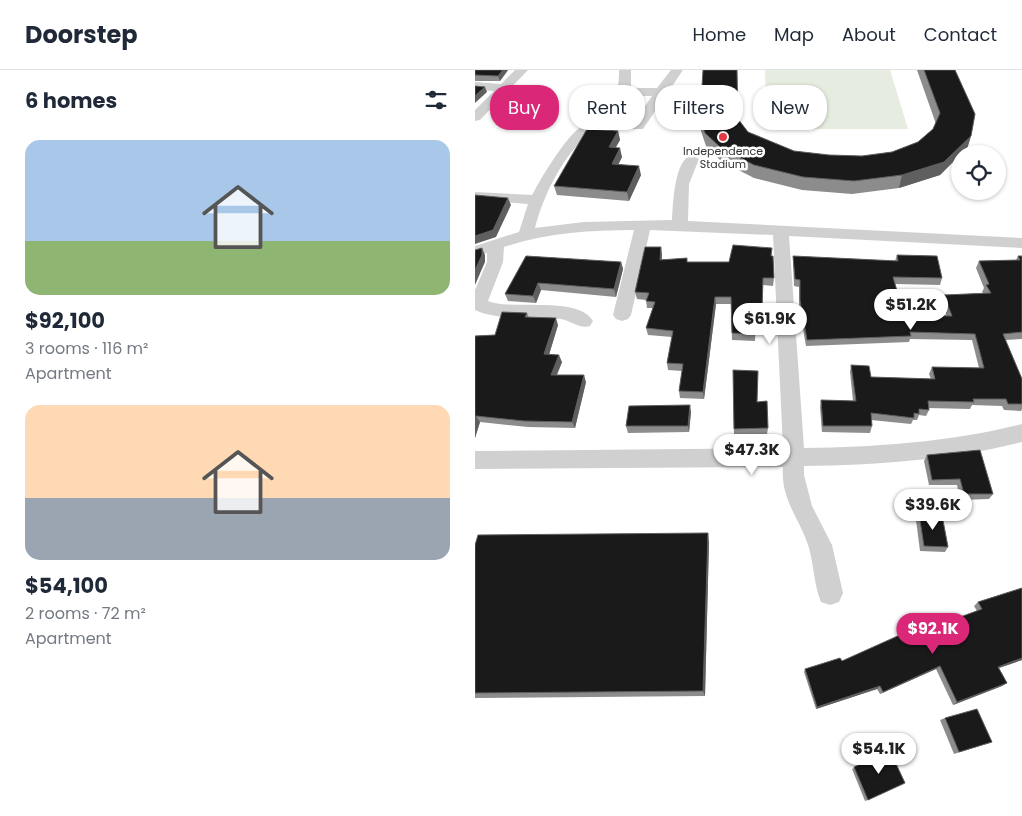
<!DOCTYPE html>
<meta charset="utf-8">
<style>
body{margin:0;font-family:Poppins,sans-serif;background:#f6f6f7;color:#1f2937;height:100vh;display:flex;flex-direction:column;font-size:19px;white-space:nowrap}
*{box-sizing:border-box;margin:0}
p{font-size:16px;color:#747a83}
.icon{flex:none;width:28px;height:28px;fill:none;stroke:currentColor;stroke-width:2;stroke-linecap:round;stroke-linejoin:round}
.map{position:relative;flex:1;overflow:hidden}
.panel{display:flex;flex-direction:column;background:#fff;width:475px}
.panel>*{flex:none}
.banner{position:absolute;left:15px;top:15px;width:456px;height:45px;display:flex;gap:10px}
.controls{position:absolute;left:476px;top:75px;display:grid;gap:10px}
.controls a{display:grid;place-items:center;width:55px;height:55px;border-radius:50%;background:#fff;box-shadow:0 1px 4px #0004;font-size:25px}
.price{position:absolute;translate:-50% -42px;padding:0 11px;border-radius:18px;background:#fff;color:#222;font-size:16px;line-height:32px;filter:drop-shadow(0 1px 2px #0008)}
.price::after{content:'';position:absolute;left:50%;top:30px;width:15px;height:11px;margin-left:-8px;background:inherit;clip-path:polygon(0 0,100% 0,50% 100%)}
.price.current{background:#db2777;color:#fff}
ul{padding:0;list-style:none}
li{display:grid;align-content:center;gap:10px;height:265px;padding:0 25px}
li span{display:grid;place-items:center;height:155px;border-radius:15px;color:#555}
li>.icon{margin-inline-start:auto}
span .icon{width:90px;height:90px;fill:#fffc;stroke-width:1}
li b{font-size:21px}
h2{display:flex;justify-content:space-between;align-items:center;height:60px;padding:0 25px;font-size:21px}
.tag{padding:0 18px;border-radius:20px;background:#fff;box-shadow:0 1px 4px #0004;font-size:18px;line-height:45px}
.tag.current{background:#db2777;color:#fff}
header{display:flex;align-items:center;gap:30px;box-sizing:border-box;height:70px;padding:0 25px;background:#fff;border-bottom:1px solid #e0e1e3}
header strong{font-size:24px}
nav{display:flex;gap:28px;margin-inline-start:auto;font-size:18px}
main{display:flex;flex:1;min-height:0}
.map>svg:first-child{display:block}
</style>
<header>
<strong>Doorstep</strong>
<nav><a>Home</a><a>Map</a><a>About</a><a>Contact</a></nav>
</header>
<main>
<section class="panel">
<h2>6 homes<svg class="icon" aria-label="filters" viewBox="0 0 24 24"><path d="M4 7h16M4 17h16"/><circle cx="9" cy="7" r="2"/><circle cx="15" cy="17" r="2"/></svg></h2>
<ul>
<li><span style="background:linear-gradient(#a9c7e8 65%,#8fb573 0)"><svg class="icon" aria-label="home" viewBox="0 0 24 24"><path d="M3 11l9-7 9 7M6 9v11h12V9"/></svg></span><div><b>$92,100</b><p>3 rooms · 116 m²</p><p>Apartment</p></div></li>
<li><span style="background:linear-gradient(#ffd9b3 60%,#9aa5b1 0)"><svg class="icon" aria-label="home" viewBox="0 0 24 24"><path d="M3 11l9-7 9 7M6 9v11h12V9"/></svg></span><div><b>$54,100</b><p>2 rooms · 72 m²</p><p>Apartment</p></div></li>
</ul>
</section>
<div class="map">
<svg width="547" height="746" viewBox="0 0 547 746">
<rect width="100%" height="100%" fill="#fff"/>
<polygon fill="#e6ecdf" points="290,0 415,0 433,59 292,59"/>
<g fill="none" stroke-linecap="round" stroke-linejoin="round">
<g fill="#d0d0d0" fill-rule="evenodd">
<polygon points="40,0 53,0 5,50 0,51 0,40 19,21 0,20 0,12 26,14"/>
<path d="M144,0H156V18H182L196,0H208L168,59H158L156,56L177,26H154C144,43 127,52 112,65C87,88 68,126 60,158L109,152L197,150C198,135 199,89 217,85L224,89L214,114L213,151L547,168V178L314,166L329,378C403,377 475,372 547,354V372C475,390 403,395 329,396V405L337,436L357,475L368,523L364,532L355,535L346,532C339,515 339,496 334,478C326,450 305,430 308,397L0,399V381L308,378L298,165L175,160L156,245L153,249L147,251L141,249L138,245L159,160C115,160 71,163 29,177L28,192L13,231C36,241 103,225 118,251L115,256C104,259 97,251 86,249C58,245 26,252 0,240V220L12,192V183L0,186V176L44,162L53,134L0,130V122L57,125C68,105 80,85 95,67C120,40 145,44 144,0Z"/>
</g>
</g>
<g fill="#8c8c8c">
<polygon points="0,0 33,0 25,11 0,11"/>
<polygon points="442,0 480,0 496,66 492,79 485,84 485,85 465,105 424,118 377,124 327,120 279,108 246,91 231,76 226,61 225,48 263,49 273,62 319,81 354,85 387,86 417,82 443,72 458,59 461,54"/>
<polygon points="143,61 145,70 140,78 147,87 143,95 166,105 154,131 82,125 79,116"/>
<polygon points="187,184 187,189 212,192 254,192 297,186 299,208 298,216 288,215 286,248 281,248 280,271 257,270 256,234 241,234 229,329 205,328 204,321 207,301 193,300 192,293 197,267 173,265 171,258 178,238 172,238 171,230 162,229 160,222"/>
<polygon points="422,185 467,208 465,215 420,214 429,245 472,246 466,232 469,225 508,223 507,222 509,218 501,198 504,191 541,190 543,186 547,186 547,269 530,270 547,309 547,339 546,341 529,340 527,336 497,335 495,339 453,338 454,340 451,346 444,345 442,350 438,350 436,354 396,350 397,356 395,363 347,362 345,337 346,330 378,331 375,302 376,295 396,307 456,309 454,304 457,297 504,298 497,270 435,269 434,272 331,276 324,237 324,217 319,216 318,193 318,186 420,191"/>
<polygon points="51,186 146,192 148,199 141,227 66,220 61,233 33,231 30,224"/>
<polygon points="52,243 54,248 83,255 74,285 87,292 82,305 111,312 100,358 53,357 5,352 0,368 0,266 20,265"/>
<polygon points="258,300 282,332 293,358 292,364 259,365"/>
<polygon points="216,342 214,362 153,363 151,356"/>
<polygon points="452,385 518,424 514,429 485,430 482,415 454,415 449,391"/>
<polygon points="444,444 473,477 470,482 445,481 441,450"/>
<polygon points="234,472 230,626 0,628 0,475"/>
<polygon points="547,518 547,590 524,598 532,613 527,616 478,635 461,599 405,624 402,619 341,639 329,602 330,599 367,591 502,541 499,536 503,532"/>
<polygon points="470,648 517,672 479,684 465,650"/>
<polygon points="415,681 393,730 390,731 377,699"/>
</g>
<g fill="#5f5f5f">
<polygon points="28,0 33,0 25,11 23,6"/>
<polygon points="10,17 12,22 0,33 0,26"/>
<polygon points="143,61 145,70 136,86 134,77"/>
<polygon points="496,66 492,79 486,84 485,84 485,85 465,105 424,118 427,105"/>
<polygon points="145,78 147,87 139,103 137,94"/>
<polygon points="164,96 166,105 154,131 152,122"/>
<polygon points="33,128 36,135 21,167 0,174 0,166"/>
<polygon points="186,177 187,184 186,197 185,190"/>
<polygon points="7,178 10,185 10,192 0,215 0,200"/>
<polygon points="146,192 148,199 141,227 139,219"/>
<polygon points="63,213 66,220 61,233 58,226"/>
<polygon points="240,227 241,234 229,329 228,322"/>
<polygon points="81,248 83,255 72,291 69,284"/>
<polygon points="84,285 87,292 79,311 76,305"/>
<polygon points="109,305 111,312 100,358 97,352"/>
<polygon points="215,335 216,342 214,362 213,356"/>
<polygon points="1,346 5,352 0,368 0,349"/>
<polygon points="233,463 234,472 230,626 228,621"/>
<polygon points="547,588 547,590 518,600 523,597"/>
<polygon points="465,596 461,599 405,624 408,622"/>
<polygon points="532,613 527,616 478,635 482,632"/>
<polygon points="405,616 402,619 341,639 342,637"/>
</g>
<g fill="#1a1a1a" stroke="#5f5f5f">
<polygon points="0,0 28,0 23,6 0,5"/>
<polygon points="228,0 262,0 263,49 273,62 319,81 354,85 387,86 417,82 443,72 458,59 465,43 449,0 480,0 500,44 496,66 469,92 427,105 379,111 328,107 279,95 246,78 230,63 225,48"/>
<polygon points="0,16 10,17 0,26"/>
<polygon points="112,59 143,61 134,77 145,78 137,94 164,96 152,122 79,116"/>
<polygon points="0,125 33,128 18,160 0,166"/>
<polygon points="258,175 297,178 296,186 298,186 299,208 288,208 287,241 282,241 280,264 257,263 256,227 240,227 228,322 204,321 208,294 192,293 198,261 171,258 180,232 171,231 174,223 160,222 170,177 186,177 185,190 212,188 212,192 254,192"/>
<polygon points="7,178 7,185 0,200 0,180"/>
<polygon points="422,185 462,186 467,208 418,207 429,245 477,246 469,225 516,223 511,215 514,214 504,191 545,190 543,186 547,186 547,262 528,264 547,309 547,334 533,334 531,329 498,329 499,332 453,331 454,340 444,339 444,344 439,343 439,348 396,343 397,356 348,356 346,330 381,331 376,295 394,296 396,307 460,309 457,297 509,298 500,264 435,262 436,266 332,270 325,230 325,210 320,209 318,186 423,191"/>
<polygon points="51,186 146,192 139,219 63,213 58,226 30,224"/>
<polygon points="27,242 52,243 50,247 81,248 69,284 84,285 76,305 109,305 97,352 49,351 1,346 0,349 0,266 20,265"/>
<polygon points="258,300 283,301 282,332 292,331 293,358 259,359"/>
<polygon points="215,335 213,356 151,356 154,336"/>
<polygon points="505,380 518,424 489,424 485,409 457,410 452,385"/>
<polygon points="444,444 467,445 473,477 449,476"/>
<polygon points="233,463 228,621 0,623 0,475 3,465"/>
<polygon points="547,518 547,588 523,597 532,613 482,632 465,596 408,622 405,616 342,637 330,599 365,588 367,591 436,560 439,564 507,539 503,532"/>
<polygon points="502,639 517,672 484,682 470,648"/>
<polygon points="415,681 430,713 393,730 379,697"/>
</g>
<circle fill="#e63946" stroke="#fff" stroke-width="2" cx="248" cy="67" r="5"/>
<g text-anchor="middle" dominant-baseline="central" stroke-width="5" stroke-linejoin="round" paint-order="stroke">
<g font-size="11" fill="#333" stroke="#fff">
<text x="248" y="81">Independence<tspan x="248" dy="13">Stadium</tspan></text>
</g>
</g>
</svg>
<div class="controls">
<a><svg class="icon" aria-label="locate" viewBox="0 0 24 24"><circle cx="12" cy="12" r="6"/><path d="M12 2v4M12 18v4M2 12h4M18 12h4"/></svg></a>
</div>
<b class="price" style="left:436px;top:261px">$51.2K</b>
<b class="price" style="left:295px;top:275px">$61.9K</b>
<b class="price" style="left:277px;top:406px">$47.3K</b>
<b class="price" style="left:458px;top:461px">$39.6K</b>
<b class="price current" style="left:458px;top:585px">$92.1K</b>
<b class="price" style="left:404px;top:705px">$54.1K</b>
<div class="banner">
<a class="tag current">Buy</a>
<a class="tag">Rent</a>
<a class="tag">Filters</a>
<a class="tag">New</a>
</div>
</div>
</main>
